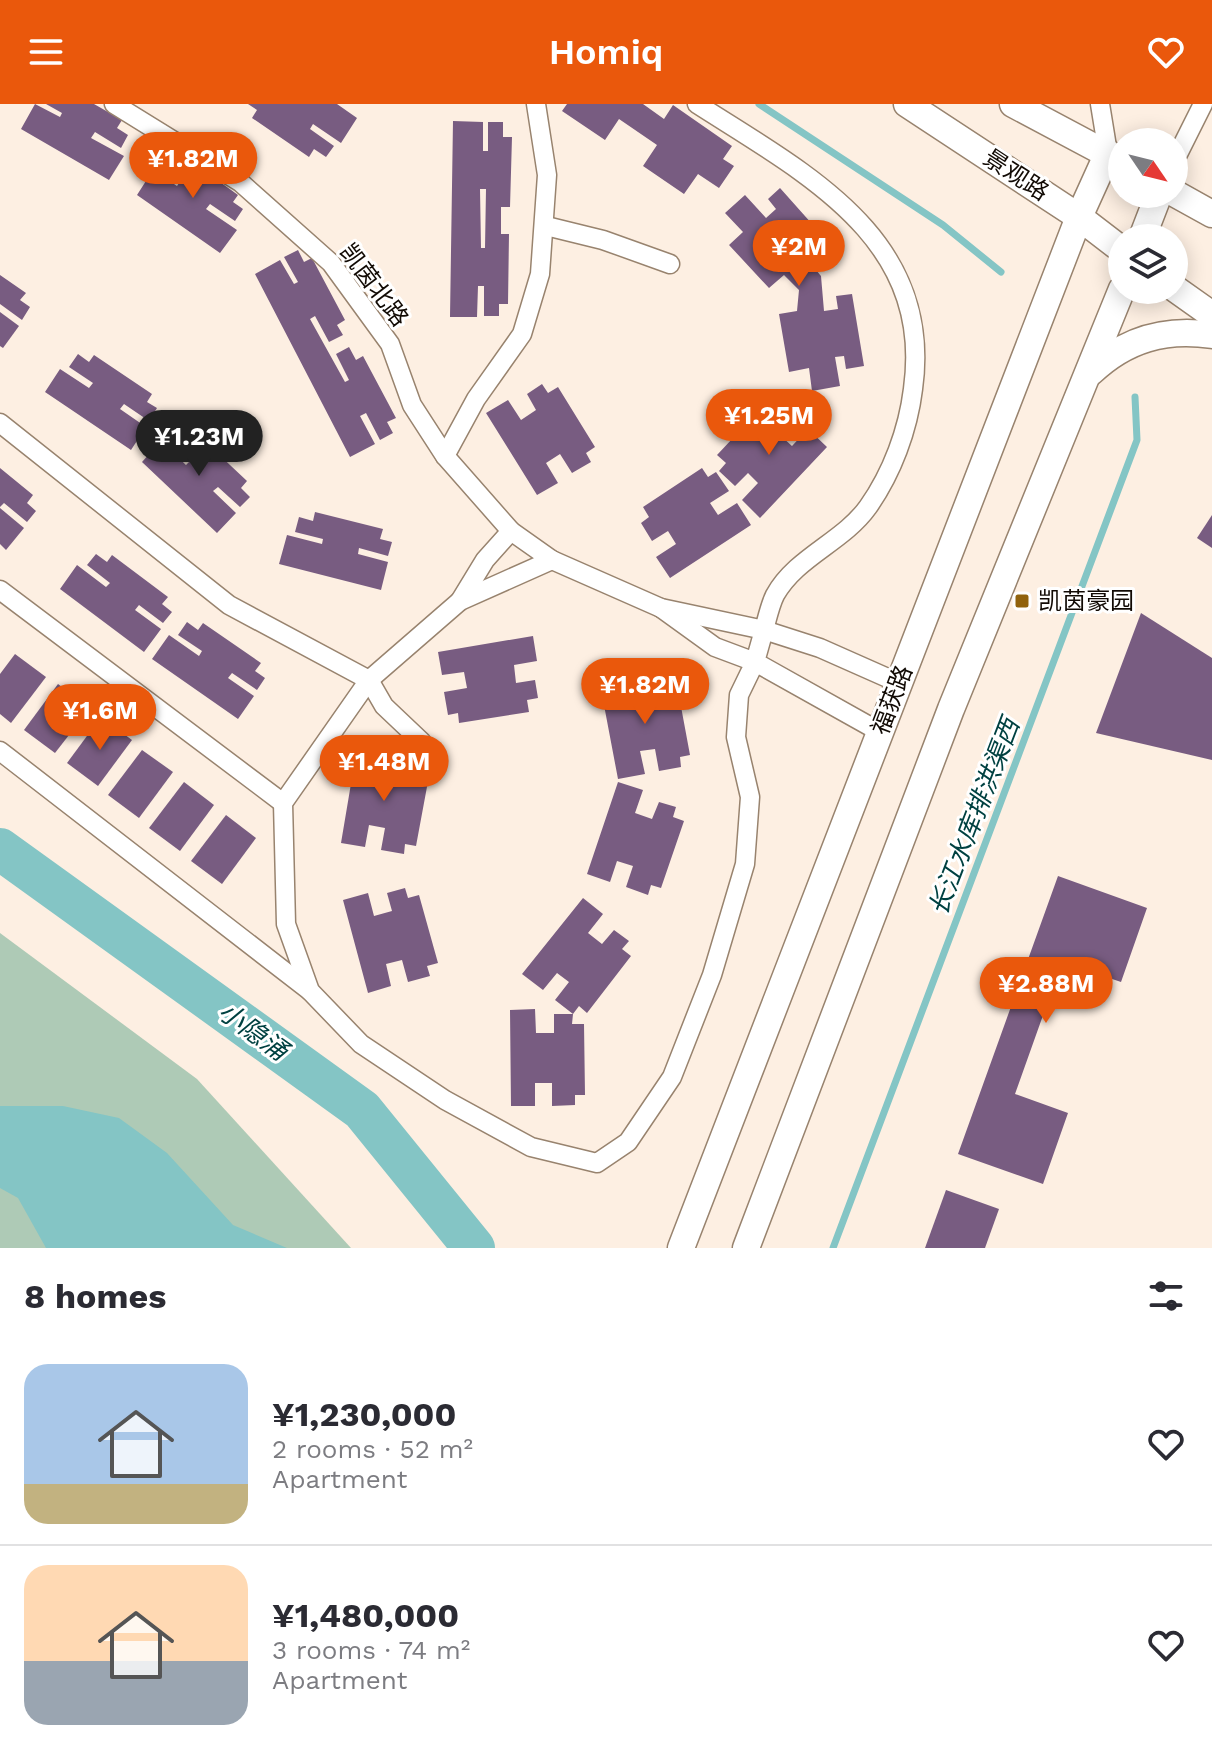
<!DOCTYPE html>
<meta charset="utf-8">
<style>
body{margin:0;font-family:"Work Sans","Noto Sans SC",sans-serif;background:#f2f2f3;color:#2b2b33;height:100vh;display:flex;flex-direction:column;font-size:30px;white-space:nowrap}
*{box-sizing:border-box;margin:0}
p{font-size:26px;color:#7c7c81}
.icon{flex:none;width:44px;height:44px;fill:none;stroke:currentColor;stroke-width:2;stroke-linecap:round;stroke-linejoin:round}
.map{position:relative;height:1144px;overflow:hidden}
.sheet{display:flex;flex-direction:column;background:#fff;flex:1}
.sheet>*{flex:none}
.needle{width:52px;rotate:125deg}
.buttons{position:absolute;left:1108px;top:24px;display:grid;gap:16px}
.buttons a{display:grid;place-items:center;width:80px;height:80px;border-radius:50%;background:#fff;box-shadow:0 4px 20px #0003;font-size:40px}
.price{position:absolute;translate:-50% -68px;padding:0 18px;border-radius:28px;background:#ea580c;color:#fff;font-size:26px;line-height:52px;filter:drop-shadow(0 2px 4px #0008)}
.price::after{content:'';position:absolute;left:50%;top:48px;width:24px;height:18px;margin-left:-12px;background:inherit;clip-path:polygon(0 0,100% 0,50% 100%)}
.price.selected{background:#222;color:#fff}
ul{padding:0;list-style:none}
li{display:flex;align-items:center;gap:24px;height:200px;padding:0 24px}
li+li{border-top:2px solid #e1e1e2}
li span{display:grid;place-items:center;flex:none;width:224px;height:160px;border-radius:24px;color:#555}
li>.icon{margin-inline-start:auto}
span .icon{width:96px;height:96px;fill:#fffc;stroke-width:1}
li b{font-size:34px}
h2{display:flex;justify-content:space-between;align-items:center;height:96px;padding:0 24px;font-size:34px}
header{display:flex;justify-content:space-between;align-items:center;height:104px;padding:0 24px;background:#ea580c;color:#fff;font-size:36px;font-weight:600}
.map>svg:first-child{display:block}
</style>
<header><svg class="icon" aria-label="menu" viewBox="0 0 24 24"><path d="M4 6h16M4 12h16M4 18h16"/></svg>Homiq<svg class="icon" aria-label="heart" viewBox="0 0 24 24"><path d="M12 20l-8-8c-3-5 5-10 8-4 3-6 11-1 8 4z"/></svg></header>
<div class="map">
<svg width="1212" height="1144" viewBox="0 0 1212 1144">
<rect width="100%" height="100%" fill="#fdefe2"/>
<polygon fill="#aecab6" points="0,829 197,975 351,1144 0,1144"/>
<polygon fill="#84c5c5" points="0,1002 63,1002 119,1014 167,1049 233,1121 287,1144 46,1144 18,1094 0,1084"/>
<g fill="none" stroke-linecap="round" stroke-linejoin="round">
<g stroke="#84c5c5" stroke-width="7">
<polyline points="759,0 943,121 1001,168"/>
<polyline points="833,1144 1137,336 1135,293"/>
</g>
<polyline stroke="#84c5c5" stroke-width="42" points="0,745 362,1006 474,1144"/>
</g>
<g fill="#785c81" fill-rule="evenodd">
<polygon points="35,0 60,13 62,9 46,0 94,0 122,16 117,24 128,31 121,44 95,28 91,34 124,52 109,76 21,25"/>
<polygon points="248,0 337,0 357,14 341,39 313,20 310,25 334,42 326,53 314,45 309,53 252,14 257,6"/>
<polygon points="567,0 643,0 664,15 673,1 732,42 723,55 734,62 719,84 698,70 684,90 643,62 657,41 619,15 605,36 562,7"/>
<path d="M453,17L483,18V47H488V18H503V33H512L510,103H501V130H509L508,200H499V212H484V182H478L477,213H450ZM480,85H486L485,144H481Z"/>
<polygon points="165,50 176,58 181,50 238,91 233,98 243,105 235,117 210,100 206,105 237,126 220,149 137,91 153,66 177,82 179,79 156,62"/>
<polygon points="780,84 829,139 815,151 806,141 800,147 821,172 824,207 838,205 836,192 852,190 864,262 846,265 844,252 835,253 840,282 812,287 809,264 789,268 779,210 797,207 799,186 784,171 769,184 729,141 743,128 725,109 745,91 766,114 776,105 768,95"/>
<polygon points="298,146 304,158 312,154 345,216 337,221 343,231 329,238 315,212 310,215 345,278 349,276 336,250 349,243 356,256 363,252 396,314 387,318 393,329 380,336 366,309 360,312 375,340 350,353 255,170 280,156 294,180 298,178 284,153"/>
<polygon points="0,171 26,189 20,196 30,203 22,216 0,200"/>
<polygon points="0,208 19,222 3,244 0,242"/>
<polygon points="78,250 89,258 94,251 152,290 147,298 157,304 149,317 124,300 120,305 146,323 131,346 45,288 60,265 89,284 93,279 69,263"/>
<polygon points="542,280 548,289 558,283 595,343 586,349 591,358 572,369 560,350 546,359 558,379 537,391 486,309 508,296 521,316 536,306 527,290"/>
<polygon points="766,299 774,307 781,300 797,315 781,332 792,342 808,325 827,343 760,414 742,396 758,379 748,369 735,382 719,367 726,359 717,351"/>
<polygon points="180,326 191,335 196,329 247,377 241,384 250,393 240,403 218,383 213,387 236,409 217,429 142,358 161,337 186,361 190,357 169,337"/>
<polygon points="0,364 33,391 27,399 36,407 27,418 4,399 0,403"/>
<polygon points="702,364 708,373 716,368 729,387 710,399 718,411 737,399 751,421 670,474 656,453 676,440 668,427 652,437 641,419 649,413 643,403"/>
<polygon points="0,404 24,424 6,446 0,440"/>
<polygon points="315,408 383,425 380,435 392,438 388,452 359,444 358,450 388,458 381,486 279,460 287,431 322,440 323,435 295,428 299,413 313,417"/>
<polygon points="1212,411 1212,444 1197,434"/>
<polygon points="96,450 107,458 112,451 168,493 162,500 172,508 163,519 139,501 135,506 161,525 144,548 60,485 77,461 106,483 110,479 87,461"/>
<polygon points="1141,509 1212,554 1212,656 1096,629"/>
<polygon points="187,518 198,526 203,519 261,559 255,567 265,574 257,586 232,569 228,574 254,592 238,615 152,555 169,531 199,552 202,547 178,531"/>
<polygon points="533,532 537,557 514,561 516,579 535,576 538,594 527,596 529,608 459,619 458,609 448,611 444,588 467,584 464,568 442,571 438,548"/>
<polygon points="15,550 46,573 11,619 0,610 0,570"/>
<polygon points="663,573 665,583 677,581 690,651 680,653 681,663 659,667 655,645 640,647 645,670 618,675 600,580 626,575 631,599 649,595 645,577"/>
<polygon points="58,580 90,604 55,649 24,626"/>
<polygon points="101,613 132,636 98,682 67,659"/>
<polygon points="357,644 383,648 379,672 397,675 400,656 418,660 416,670 429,672 416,742 405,740 404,750 381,746 385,724 369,721 365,743 341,739"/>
<polygon points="142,646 173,668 139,714 108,691"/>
<polygon points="184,678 214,701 180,747 149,724"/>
<polygon points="618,678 643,686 635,709 652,715 659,698 676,703 673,713 684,717 661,784 651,781 648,791 626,783 633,762 617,757 610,778 587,770"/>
<polygon points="226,711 256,734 222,780 191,757"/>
<polygon points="1058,772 1147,804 1121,878 1062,858 1015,990 1068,1009 1043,1080 958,1050"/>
<polygon points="405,784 408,794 419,791 438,859 427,862 430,872 408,878 402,856 386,860 391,882 368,889 343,796 368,789 374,812 392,807 387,789"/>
<polygon points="583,794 603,810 588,829 602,840 614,826 629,837 622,845 631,852 587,909 579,902 573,910 555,896 569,878 557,869 543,886 522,870"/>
<polygon points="535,905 536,929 554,929 554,910 573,910 572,920 584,920 585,991 575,991 575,1001 552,1002 552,979 535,979 535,1002 511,1002 510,906"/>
<polygon points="946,1086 999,1105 985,1144 925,1144"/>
</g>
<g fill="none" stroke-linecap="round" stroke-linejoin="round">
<defs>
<g id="street">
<path d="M114,0L240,78L331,159L390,240L412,301L445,352L511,427L552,456L661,504L764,526C767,515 770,501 775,491C796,453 843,438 868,403C892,369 908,326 913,285C934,134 806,70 697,0"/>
<polyline points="1100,0 1108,49"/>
<polyline points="1174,58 1203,0"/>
<polyline points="546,122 603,136 670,160"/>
<polyline points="0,319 229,501 369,576 384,602 422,638"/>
<polyline points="445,352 476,295 522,230 540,170 547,71 536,0"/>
<polyline points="552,456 460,497 369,576 283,699 286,820 310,887 361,940 445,996 531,1043 597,1059 628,1038 672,973 712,871 745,760 750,693 736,633 739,591 755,558 715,543 661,504"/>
<polyline points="0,486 283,699"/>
<polyline points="460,497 485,456 511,427"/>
<polyline points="880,628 755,558 764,526 820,544 899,579"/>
<polyline points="0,647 310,887"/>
</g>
<g id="secondary">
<polyline points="907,0 1079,113 1122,146"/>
<polyline points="1013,0 1122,58"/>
<polyline points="1174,89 1212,110"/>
<polyline points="1142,134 1159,90"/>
<polyline points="1174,184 1212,211"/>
<path d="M1091,268C1126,235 1165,224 1212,231"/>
<polyline points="681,1144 1079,113 1108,49"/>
<polyline points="746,1144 951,605 1122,185"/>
</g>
</defs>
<use href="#street" stroke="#98836e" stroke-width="21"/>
<use href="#secondary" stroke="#98836e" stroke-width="29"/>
<use href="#street" stroke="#fff" stroke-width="18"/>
<use href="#secondary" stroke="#fff" stroke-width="26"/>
</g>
<rect fill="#91620d" stroke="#fff" stroke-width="3" x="1014" y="489" width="16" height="16" rx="4"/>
<g text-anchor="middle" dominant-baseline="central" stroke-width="6" stroke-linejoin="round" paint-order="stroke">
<g font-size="24" fill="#110a04" stroke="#fff">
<text transform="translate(1016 71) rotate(33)">景观路</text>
<text transform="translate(374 181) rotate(53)">凯茵北路</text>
<text transform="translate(892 596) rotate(-69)">福获路</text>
</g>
<g font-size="24" fill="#110a04" stroke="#fff" text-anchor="start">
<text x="1038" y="497">凯茵豪园</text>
</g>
<g font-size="26" font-style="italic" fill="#004141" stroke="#fff">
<text transform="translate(974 713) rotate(-69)">长江水库排洪渠西</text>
<text transform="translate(253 927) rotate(36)">小隐涌</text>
</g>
</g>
</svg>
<div class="buttons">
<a><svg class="needle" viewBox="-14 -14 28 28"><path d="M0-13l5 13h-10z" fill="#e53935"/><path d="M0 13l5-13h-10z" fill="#7c7c81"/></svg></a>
<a><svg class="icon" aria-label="layers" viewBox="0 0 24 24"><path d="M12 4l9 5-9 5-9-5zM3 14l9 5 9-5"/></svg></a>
</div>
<b class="price" style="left:193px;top:96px">¥1.82M</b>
<b class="price" style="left:799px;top:184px">¥2M</b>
<b class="price" style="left:769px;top:353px">¥1.25M</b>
<b class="price selected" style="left:199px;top:374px">¥1.23M</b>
<b class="price" style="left:645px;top:622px">¥1.82M</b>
<b class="price" style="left:100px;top:648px">¥1.6M</b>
<b class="price" style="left:384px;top:699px">¥1.48M</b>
<b class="price" style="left:1046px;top:921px">¥2.88M</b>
</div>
<section class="sheet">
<h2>8 homes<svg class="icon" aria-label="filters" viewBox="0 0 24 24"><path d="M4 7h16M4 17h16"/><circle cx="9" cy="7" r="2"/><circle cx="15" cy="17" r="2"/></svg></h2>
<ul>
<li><span style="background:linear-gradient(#a9c7e8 75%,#c2b280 0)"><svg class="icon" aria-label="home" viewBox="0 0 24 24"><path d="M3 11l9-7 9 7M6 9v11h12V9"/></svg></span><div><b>¥1,230,000</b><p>2 rooms · 52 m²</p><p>Apartment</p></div><svg class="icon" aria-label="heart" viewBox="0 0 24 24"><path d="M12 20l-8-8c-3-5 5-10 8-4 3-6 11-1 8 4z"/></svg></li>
<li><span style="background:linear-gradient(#ffd9b3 60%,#9aa5b1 0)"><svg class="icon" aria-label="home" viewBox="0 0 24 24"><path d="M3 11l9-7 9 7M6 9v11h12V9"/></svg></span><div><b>¥1,480,000</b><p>3 rooms · 74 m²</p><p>Apartment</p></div><svg class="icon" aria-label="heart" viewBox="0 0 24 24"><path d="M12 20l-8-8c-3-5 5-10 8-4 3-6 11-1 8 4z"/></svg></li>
</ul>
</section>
